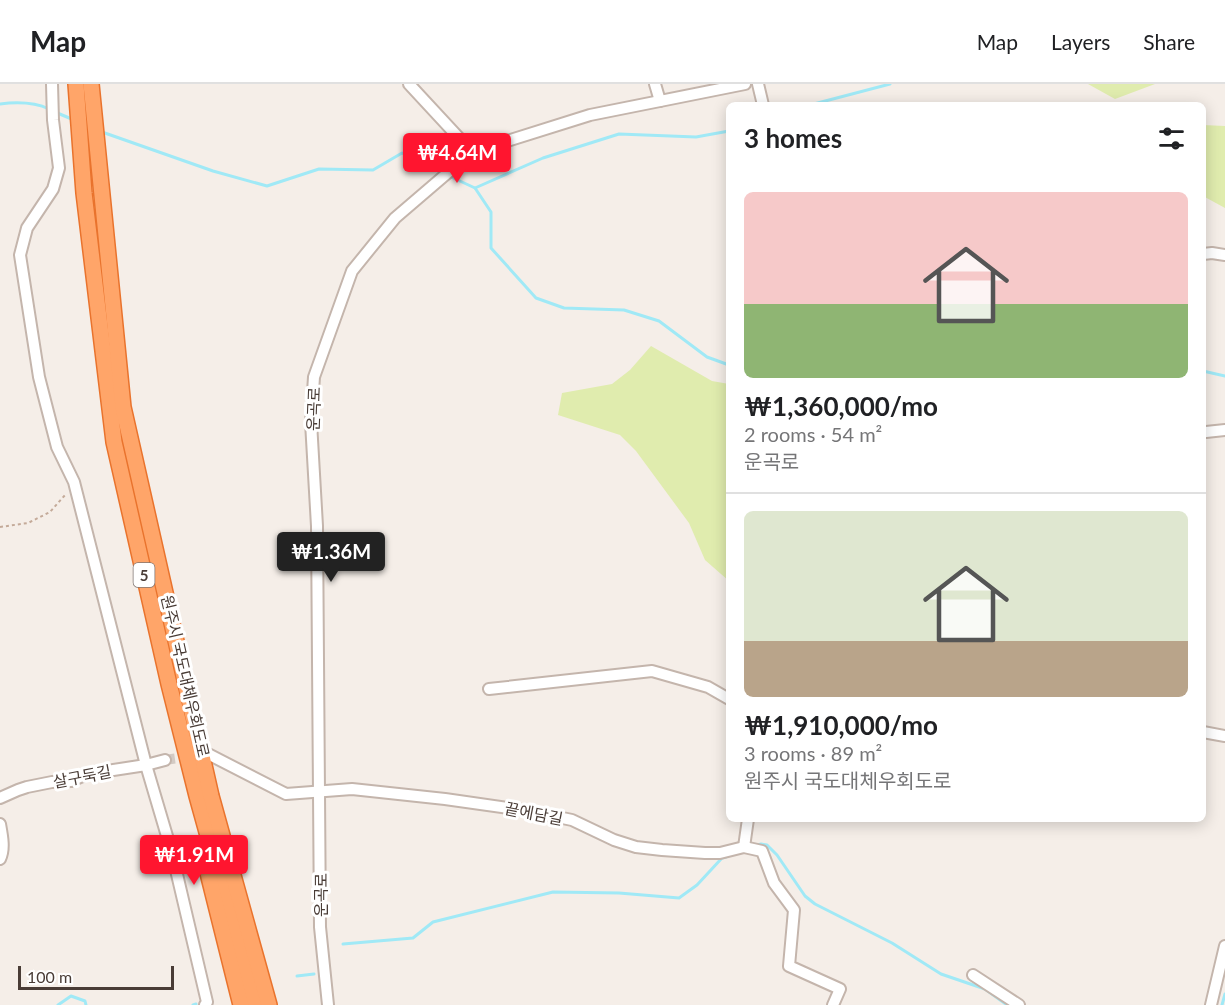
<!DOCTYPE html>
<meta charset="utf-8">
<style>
body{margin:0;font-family:Lato,"Noto Sans KR",sans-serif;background:#f2f2f2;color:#202124;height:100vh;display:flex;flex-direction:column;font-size:22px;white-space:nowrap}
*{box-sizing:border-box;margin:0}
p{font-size:20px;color:#757577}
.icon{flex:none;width:33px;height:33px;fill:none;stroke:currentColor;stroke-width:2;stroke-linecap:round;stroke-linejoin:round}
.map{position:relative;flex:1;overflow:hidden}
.panel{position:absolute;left:726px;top:18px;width:480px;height:720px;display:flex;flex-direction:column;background:#fff;border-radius:9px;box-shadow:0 3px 15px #0003}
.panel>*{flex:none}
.scale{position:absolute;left:18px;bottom:15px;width:156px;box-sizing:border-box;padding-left:6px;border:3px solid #493c36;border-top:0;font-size:16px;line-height:21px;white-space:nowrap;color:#493c36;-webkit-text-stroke:4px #fff;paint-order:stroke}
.price{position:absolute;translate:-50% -51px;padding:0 14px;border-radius:6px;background:#ff152f;color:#fff;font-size:20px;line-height:39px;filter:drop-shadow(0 2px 3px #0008)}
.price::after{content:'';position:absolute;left:50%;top:36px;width:18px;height:14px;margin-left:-9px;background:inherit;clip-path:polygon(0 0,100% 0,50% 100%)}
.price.active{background:#222;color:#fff}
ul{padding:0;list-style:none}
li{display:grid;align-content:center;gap:12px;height:318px;padding:0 18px}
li+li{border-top:2px solid #e0e0e0}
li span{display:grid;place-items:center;height:186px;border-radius:9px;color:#555}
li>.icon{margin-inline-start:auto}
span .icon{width:108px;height:108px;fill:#fffc;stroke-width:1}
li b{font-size:26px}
h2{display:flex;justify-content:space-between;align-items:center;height:72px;padding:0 18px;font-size:26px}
header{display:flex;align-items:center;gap:36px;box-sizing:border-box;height:84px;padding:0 30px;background:#fff;border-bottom:2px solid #e0e0e0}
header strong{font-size:28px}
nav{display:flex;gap:33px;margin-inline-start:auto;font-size:21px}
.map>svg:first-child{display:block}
</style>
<header>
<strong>Map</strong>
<nav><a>Map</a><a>Layers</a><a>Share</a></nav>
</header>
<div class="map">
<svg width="1225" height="921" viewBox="0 0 1225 921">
<rect width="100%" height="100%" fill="#f5eee8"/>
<g fill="#e0ecae">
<polygon points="1088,0 1155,0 1115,15"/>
<polygon points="1203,41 1225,42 1225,124 1203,112"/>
<polygon points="651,262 712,297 729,300 729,497 705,476 689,439 636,367 620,351 558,331 562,309 612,300 630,286"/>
</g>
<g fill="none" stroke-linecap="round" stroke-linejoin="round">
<g stroke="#a0e9f6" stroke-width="3">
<path d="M0,20C16,18 34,18 49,25"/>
<polyline points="810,21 890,0"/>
<polyline points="55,28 74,36"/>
<polyline points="102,48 213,87 267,102 319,85 373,86 402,69 444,89"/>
<polyline points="449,92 475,104 491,128 491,164 536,214 564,224 624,226 659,237 707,273 729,281"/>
<polyline points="475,104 543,74 619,50 696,53 729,47"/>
<polyline points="1203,287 1225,292"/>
<polyline points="755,762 761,760 767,761 777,771 805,812 815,820 892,859 941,890 985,905 1007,921"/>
<polyline points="343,860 413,854 433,838 553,808 619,809 679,814 697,801 722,774 726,773"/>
<polyline points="297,892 314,890"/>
<polyline points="58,921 71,912 85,917 86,921"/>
<polyline points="193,921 196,920"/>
<polyline points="1222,921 1225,910"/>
</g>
<polyline stroke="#d3cac4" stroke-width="10" stroke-dasharray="10 5" stroke-linecap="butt" points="165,676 192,672"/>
<defs>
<g id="minor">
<polyline points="52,0 53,36 59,84 53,105 27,144 20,171 39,293 57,363 74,398 146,681 172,769 207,918 205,921"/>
<polyline points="409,0 472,68"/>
<polyline points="655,0 660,17"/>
<polyline points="758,0 763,21"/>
<polyline points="1203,170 1212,169 1225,171"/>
<polyline points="1206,348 1225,346"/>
<polyline points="489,605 652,587 708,603 729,615"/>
<polyline points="1203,648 1225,652"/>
<polyline points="208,670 286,710 352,705 445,715 529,727 572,736 614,756 636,763 662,766 705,769 720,769 744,763 762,767 774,799 794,826 789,882 840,905 833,921"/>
<polyline points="0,714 18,706 27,703 52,698 71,697 87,690 146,681 165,676"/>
<path d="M0,740C2,751 5,765 0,775"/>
<polyline points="744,763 748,735"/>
<polyline points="973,891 1019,921"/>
<polyline points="328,921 320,843 317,442 311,338 314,293 352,187 395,134 472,68 590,31 745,0"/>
<polyline points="1211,921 1225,862"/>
</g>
<g id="highway">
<polyline points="76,0 84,109 114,358 169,600 197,712 255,921"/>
<polyline points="91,0 123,323 211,712 269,921"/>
<polyline points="208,789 241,921"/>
</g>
</defs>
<use href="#minor" stroke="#c4b5ac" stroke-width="14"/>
<use href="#highway" stroke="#e9732d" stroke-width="18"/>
<polyline stroke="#c4aa99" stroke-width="2" stroke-dasharray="3 3" stroke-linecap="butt" points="0,443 28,439 50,428 66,410"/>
<use href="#minor" stroke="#fff" stroke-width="10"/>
<use href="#highway" stroke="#ffa569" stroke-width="15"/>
</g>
<g text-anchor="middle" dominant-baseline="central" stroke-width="6" stroke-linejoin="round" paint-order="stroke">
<rect fill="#fff" stroke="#807672" stroke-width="1.5" x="133.5" y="479" width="21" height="24" rx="4.5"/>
<g font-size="15" font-weight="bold" fill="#493c36">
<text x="144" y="491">5</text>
</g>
<g font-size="16" fill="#493c36" stroke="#fff">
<text transform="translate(313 325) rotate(-88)">운곡로</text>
<text transform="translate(186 592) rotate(77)">원주시 국도대체우회도로</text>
<text transform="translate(82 692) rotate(-11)">살구둑길</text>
<text transform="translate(534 729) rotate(11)">끝에담길</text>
<text transform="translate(320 811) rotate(-90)">운곡로</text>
</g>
</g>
</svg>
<div class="scale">100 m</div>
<b class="price" style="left:457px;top:100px">₩4.64M</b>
<b class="price active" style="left:331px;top:499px">₩1.36M</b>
<b class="price" style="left:194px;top:802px">₩1.91M</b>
<section class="panel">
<h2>3 homes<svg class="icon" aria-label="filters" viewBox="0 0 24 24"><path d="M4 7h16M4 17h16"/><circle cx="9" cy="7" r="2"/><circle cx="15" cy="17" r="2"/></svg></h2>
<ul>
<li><span style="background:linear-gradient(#f6c9c9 60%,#8fb573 0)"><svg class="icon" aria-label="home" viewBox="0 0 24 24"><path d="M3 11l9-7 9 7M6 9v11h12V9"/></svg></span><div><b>₩1,360,000/mo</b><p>2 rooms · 54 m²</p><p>운곡로</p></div></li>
<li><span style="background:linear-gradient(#dfe7d0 70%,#b9a48a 0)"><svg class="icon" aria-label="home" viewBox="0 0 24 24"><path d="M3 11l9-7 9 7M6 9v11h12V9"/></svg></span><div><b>₩1,910,000/mo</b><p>3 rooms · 89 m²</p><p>원주시 국도대체우회도로</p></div></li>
</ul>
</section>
</div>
